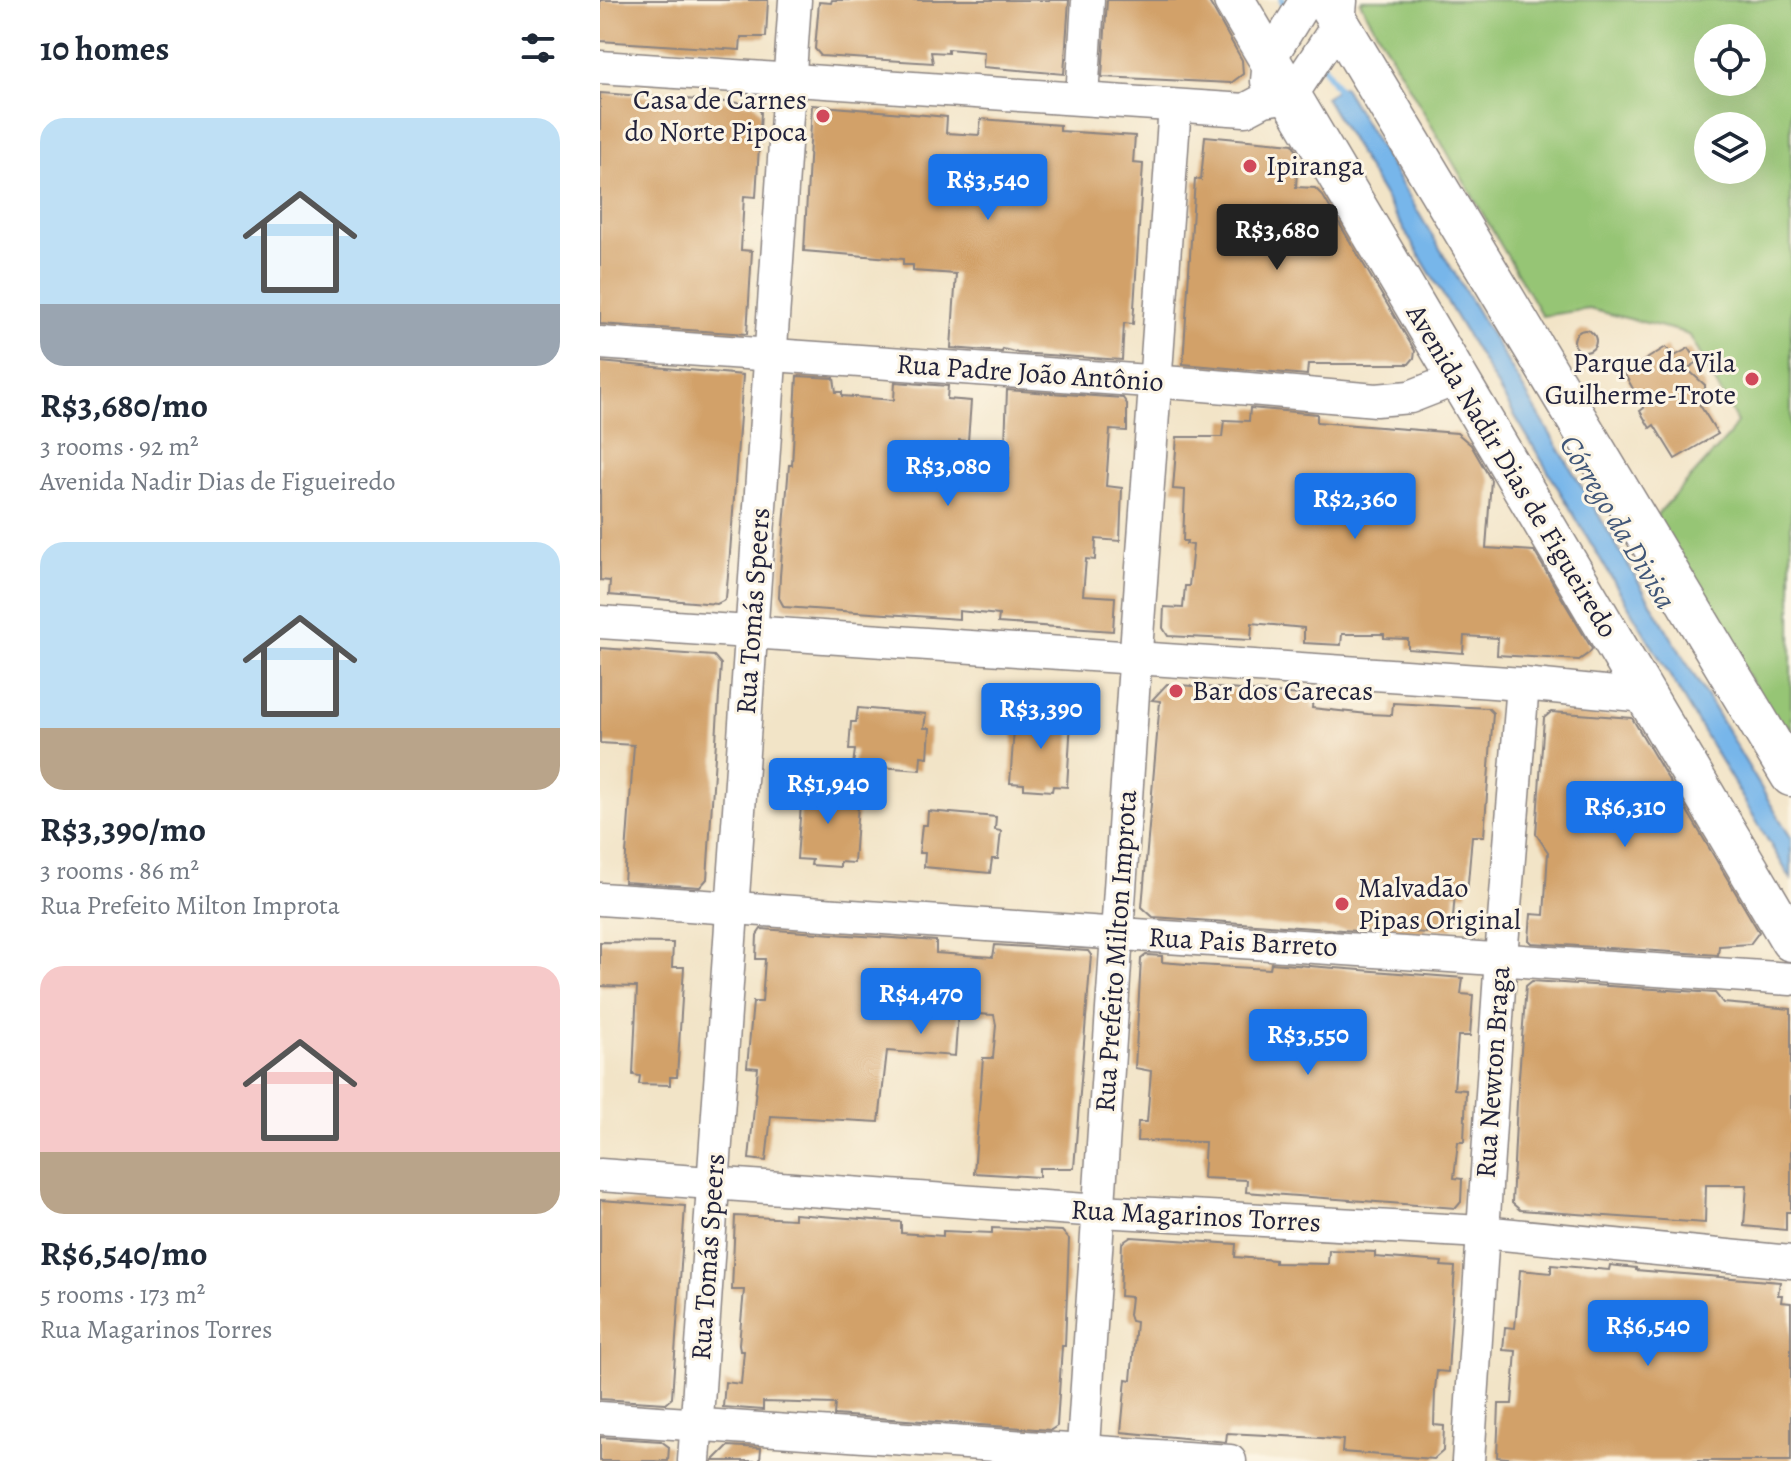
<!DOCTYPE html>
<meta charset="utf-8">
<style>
body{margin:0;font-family:Alegreya,serif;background:#f2f2f3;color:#1f2937;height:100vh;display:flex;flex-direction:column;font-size:30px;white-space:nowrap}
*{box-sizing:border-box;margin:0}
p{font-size:26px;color:#747a83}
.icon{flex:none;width:44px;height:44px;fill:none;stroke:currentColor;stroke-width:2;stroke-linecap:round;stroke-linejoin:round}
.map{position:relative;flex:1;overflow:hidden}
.sheet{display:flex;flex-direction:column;background:#fff;width:600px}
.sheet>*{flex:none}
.fabs{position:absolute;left:1094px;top:24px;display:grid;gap:16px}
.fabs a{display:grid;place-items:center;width:72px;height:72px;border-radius:50%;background:#fff;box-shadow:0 8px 32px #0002;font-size:40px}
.price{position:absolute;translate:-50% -68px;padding:0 18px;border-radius:8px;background:#1a73e8;color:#fff;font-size:26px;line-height:52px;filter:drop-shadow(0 2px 4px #0008)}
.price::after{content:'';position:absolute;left:50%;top:48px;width:24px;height:18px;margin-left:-12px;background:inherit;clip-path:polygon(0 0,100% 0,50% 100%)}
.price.on{background:#222;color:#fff}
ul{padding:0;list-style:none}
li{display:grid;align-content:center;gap:16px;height:424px;padding:0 40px}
li span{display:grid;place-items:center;height:248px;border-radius:24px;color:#555}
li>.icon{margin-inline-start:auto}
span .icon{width:144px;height:144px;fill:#fffc;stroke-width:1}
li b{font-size:34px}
h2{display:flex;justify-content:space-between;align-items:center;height:96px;padding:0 40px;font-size:34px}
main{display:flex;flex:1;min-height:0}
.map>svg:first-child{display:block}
</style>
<main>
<section class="sheet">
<h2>10 homes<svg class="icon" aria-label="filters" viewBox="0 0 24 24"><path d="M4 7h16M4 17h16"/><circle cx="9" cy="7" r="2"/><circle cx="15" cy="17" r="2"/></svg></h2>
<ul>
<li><span style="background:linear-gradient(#bfe0f5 75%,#9aa5b1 0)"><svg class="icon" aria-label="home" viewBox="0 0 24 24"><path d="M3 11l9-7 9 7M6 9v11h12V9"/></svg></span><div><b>R$3,680/mo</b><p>3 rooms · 92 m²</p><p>Avenida Nadir Dias de Figueiredo</p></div></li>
<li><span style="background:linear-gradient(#bfe0f5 75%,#b9a48a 0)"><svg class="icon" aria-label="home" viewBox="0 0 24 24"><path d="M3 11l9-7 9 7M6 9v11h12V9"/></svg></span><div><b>R$3,390/mo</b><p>3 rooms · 86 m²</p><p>Rua Prefeito Milton Improta</p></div></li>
<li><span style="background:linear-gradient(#f6c9c9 75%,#b9a48a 0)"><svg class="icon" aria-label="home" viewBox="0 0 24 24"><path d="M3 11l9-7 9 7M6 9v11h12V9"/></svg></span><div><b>R$6,540/mo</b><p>5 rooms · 173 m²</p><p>Rua Magarinos Torres</p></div></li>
</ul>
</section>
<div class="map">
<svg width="1191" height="1461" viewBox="0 0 1191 1461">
<rect width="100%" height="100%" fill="#fcf5e5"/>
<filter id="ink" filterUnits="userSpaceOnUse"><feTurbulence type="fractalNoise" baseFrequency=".0125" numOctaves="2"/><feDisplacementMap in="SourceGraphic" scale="16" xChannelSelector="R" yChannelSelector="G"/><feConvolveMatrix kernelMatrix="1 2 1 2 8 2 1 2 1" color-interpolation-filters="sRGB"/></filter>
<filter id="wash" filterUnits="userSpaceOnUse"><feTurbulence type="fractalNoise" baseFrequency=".006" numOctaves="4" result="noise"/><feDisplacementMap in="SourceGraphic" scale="32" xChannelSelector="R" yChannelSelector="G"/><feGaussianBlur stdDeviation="1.8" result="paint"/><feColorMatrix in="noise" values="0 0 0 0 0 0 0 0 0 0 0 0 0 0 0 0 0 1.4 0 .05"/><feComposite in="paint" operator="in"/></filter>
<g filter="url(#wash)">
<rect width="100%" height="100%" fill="#f2e4c7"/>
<path fill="#96c574" stroke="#5c7458" stroke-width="2" fill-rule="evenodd" d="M762,0H1191V748L1054,518L1129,436L1137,422L1090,336L1079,331L989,309L942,316L760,2ZM1108,38H1152V82H1108ZM1108,126H1152V170H1108Z"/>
<polygon fill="#77b6ea" stroke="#4c6c92" stroke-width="2" points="743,86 1191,838 1191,879 725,97"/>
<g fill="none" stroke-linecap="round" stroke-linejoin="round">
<g stroke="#77b6ea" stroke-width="7">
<polyline points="682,0 690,12"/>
<polyline points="722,64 743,97"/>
</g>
</g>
<g id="blocks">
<g fill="#d2a169">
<polygon points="0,0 168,0 166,37 141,37 140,50 0,41"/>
<polygon points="232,0 469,0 464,74 383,67 384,52 348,49 348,53 331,52 333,63 221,56 215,49 219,2 231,3"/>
<polygon points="507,0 608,0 642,60 643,74 631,83 502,77"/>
<polygon points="0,93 154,104 161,112 156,197 144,196 141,250 152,251 147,334 0,324"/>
<polygon points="212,105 347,117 346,133 379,135 381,119 460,125 460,131 535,136 533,163 543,164 533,324 524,323 522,360 418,353 403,349 402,352 351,348 356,274 313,271 313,265 303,265 303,259 204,251"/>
<polygon points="605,136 693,144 698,154 696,187 715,188 723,196 815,351 814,358 809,364 708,364 707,375 583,364 595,179 601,180"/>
<circle cx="985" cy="341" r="11"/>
<polygon points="1066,347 1073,357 1089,348 1098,362 1087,369 1105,385 1105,394 1098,402 1118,434 1075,459 1054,425 1050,428 1040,411 1044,408 1024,373"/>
<polygon points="0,362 143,375 130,553 126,598 123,601 117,604 9,595 10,581 0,580"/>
<polygon points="197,376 234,378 236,392 242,392 242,396 294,400 295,382 348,386 347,399 371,401 368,441 359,440 354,480 368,481 367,488 407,490 410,445 405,445 407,390 523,398 527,404 527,431 510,430 506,486 522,488 520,541 496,539 495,560 486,559 483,595 515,597 513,631 398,623 399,615 359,611 359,619 184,607 179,598 180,576 189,465 192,465"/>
<polygon points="650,408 717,414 717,422 857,433 871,445 891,480 886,548 934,551 992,649 989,653 979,660 897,655 898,638 864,636 863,653 808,649 808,639 784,638 784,634 742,634 741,645 704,643 704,628 652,623 651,640 568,636 563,628 564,607 583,608 585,586 589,586 593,545 586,544 587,541 583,541 585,490 573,489 577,437 622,437 624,420 649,421"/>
<polygon points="0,648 114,656 121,664 107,879 100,887 24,882 34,745 0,743"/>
<polygon points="567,684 713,696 712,708 768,714 792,715 793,703 888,708 893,713 884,836 872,836 867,894 855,893 852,930 826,928 826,933 786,930 786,933 553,917 542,907 560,701 552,700"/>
<polygon points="258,708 326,714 324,728 330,728 328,757 321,756 320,770 253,765 255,750 249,750 251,722 256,722"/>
<polygon points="429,710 458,712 457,719 471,720 467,787 453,786 452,791 424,789 424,784 410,783 415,715 429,716"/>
<polygon points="951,712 1032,718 1159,932 1150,944 1119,946 1118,955 932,943 929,940 931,914 944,915 948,852 936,834 944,718"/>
<polygon points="217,786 259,789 254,863 240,862 240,867 211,865 212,860 197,859 202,791 216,792"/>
<polygon points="328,811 396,817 395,830 401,831 398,859 392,859 390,873 324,867 325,853 319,853 322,825 327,825"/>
<polygon points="161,929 336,941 336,953 393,957 395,945 488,951 491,955 474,1168 439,1168 439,1177 374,1173 383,1058 393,1058 396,1025 394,1015 358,1013 355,1056 287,1051 279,1122 171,1116 166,1161 149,1159 158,1068 147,1067 153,1002 162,1002 165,959 156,959 157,935"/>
<polygon points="0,942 73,943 72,967 84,967 77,1077 70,1077 70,1085 39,1084 40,1076 33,1075 37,987 0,986"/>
<polygon points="546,955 562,956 562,962 598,965 670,969 671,963 863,978 861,994 873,995 870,1036 858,1036 854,1089 866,1090 864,1142 858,1142 854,1178 862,1179 861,1202 856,1208 646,1192 647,1180 603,1178 605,1142 537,1141 538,1122 547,1122 551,1071 535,1068 541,959"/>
<polygon points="932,981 1115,993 1123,1003 1191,1009 1191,1212 1186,1212 1186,1230 1144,1226 1147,1185 1106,1185 1105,1223 920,1210 912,1203 917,1102 926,986"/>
<polygon points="0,1200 85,1206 72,1398 66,1403 0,1399"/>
<polygon points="194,1214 301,1222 301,1233 343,1236 343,1231 392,1233 392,1228 462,1231 469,1239 465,1346 462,1346 457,1426 451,1430 234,1415 235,1404 163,1402 163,1410 123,1407 125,1382 141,1384 144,1351 140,1351 139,1344 144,1290 132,1290 135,1216 194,1219"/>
<polygon points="531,1237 636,1244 635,1257 675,1260 675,1263 728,1264 729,1250 775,1252 775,1257 842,1262 841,1266 855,1267 848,1372 837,1371 835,1389 834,1425 844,1426 843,1451 834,1459 742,1452 743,1440 721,1438 627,1433 626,1442 521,1432 526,1379 531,1380 536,1322 531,1321 529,1315 531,1297 520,1296 522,1243"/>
<polygon points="951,1265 1009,1270 1010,1265 1036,1268 1036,1270 1180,1282 1178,1295 1182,1295 1181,1302 1191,1303 1191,1461 937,1461 897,1457 899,1404 912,1404 916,1351 903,1350 905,1327 915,1328 920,1270 951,1273"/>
<polygon points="0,1437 61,1441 69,1447 68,1461 0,1461"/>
<polygon points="128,1446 161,1448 160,1461 113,1461"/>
</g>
</g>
</g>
<g filter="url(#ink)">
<use href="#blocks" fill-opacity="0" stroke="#8a8381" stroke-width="2"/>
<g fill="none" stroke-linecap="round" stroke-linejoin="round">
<defs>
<g id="minor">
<polyline points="0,67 645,110 664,100 691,96 739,23 741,1"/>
<polyline points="667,81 669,60 706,0"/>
<polyline points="482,98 488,0"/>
<polyline points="0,343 592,384 776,400 810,397 856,379"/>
<polyline points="0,622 923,684 1045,696"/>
<polyline points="0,899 1191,979"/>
<polyline points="0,1175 500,1211 882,1232 1191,1262"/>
<polyline points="0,1418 630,1461"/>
<polyline points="94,1461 195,0"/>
<polyline points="482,1461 533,693 575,106"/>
<polyline points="868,1461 901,957 923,684"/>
</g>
<g id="major">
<polyline points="634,0 1191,941"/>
<polyline points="725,0 1191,776"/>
</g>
</defs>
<use href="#minor" stroke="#8a8381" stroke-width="35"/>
<use href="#major" stroke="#8a8381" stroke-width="43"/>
<use href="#minor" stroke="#fff" stroke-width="32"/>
<use href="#major" stroke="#fff" stroke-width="40"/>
</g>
</g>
<g fill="#d1495b" stroke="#fcf5e5" stroke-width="3">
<circle cx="223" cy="116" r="8"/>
<circle cx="650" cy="166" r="8"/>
<circle cx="1152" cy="379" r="8"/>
<circle cx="576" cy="691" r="8"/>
<circle cx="742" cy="904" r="8"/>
</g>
<g text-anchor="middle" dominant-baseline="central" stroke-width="6" stroke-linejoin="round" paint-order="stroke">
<g font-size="28" fill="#22223b" stroke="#fcf5e5" text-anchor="start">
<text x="207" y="100" text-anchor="end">Casa de Carnes<tspan x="207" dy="32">do Norte Pipoca</tspan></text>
<text x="666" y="166">Ipiranga</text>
<text x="1136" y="363" text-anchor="end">Parque da Vila<tspan x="1136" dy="32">Guilherme-Trote</tspan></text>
<text x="592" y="691">Bar dos Carecas</text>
<text x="758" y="888">Malvadão<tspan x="758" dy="32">Pipas Original</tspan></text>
</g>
<g font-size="28" fill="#22223b" stroke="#fcf5e5">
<text transform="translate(430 373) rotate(4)">Rua Padre João Antônio</text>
<text transform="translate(912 471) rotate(59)">Avenida Nadir Dias de Figueiredo</text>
<text transform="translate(153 611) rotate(-86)">Rua Tomás Speers</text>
<text transform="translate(643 942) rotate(3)">Rua Pais Barreto</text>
<text transform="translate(516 951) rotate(-86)">Rua Prefeito Milton Improta</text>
<text transform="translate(893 1072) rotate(-86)">Rua Newton Braga</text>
<text transform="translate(596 1216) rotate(3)">Rua Magarinos Torres</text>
<text transform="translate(108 1257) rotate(-86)">Rua Tomás Speers</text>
</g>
<g font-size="30" font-style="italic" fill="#405678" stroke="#fcf5e5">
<text transform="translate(1018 522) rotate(59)">Córrego da Divisa</text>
</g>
</g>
</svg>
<div class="fabs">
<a><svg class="icon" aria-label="locate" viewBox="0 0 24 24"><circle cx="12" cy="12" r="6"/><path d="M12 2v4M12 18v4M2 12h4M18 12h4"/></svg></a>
<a><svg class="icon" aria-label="layers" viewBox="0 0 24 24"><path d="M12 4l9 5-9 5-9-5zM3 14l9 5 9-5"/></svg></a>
</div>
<b class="price" style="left:388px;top:222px">R$3,540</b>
<b class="price on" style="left:677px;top:272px">R$3,680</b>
<b class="price" style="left:348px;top:508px">R$3,080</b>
<b class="price" style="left:755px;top:541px">R$2,360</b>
<b class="price" style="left:441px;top:751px">R$3,390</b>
<b class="price" style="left:228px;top:826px">R$1,940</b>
<b class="price" style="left:1025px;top:849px">R$6,310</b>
<b class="price" style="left:321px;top:1036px">R$4,470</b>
<b class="price" style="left:708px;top:1077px">R$3,550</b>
<b class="price" style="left:1048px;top:1368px">R$6,540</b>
</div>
</main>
